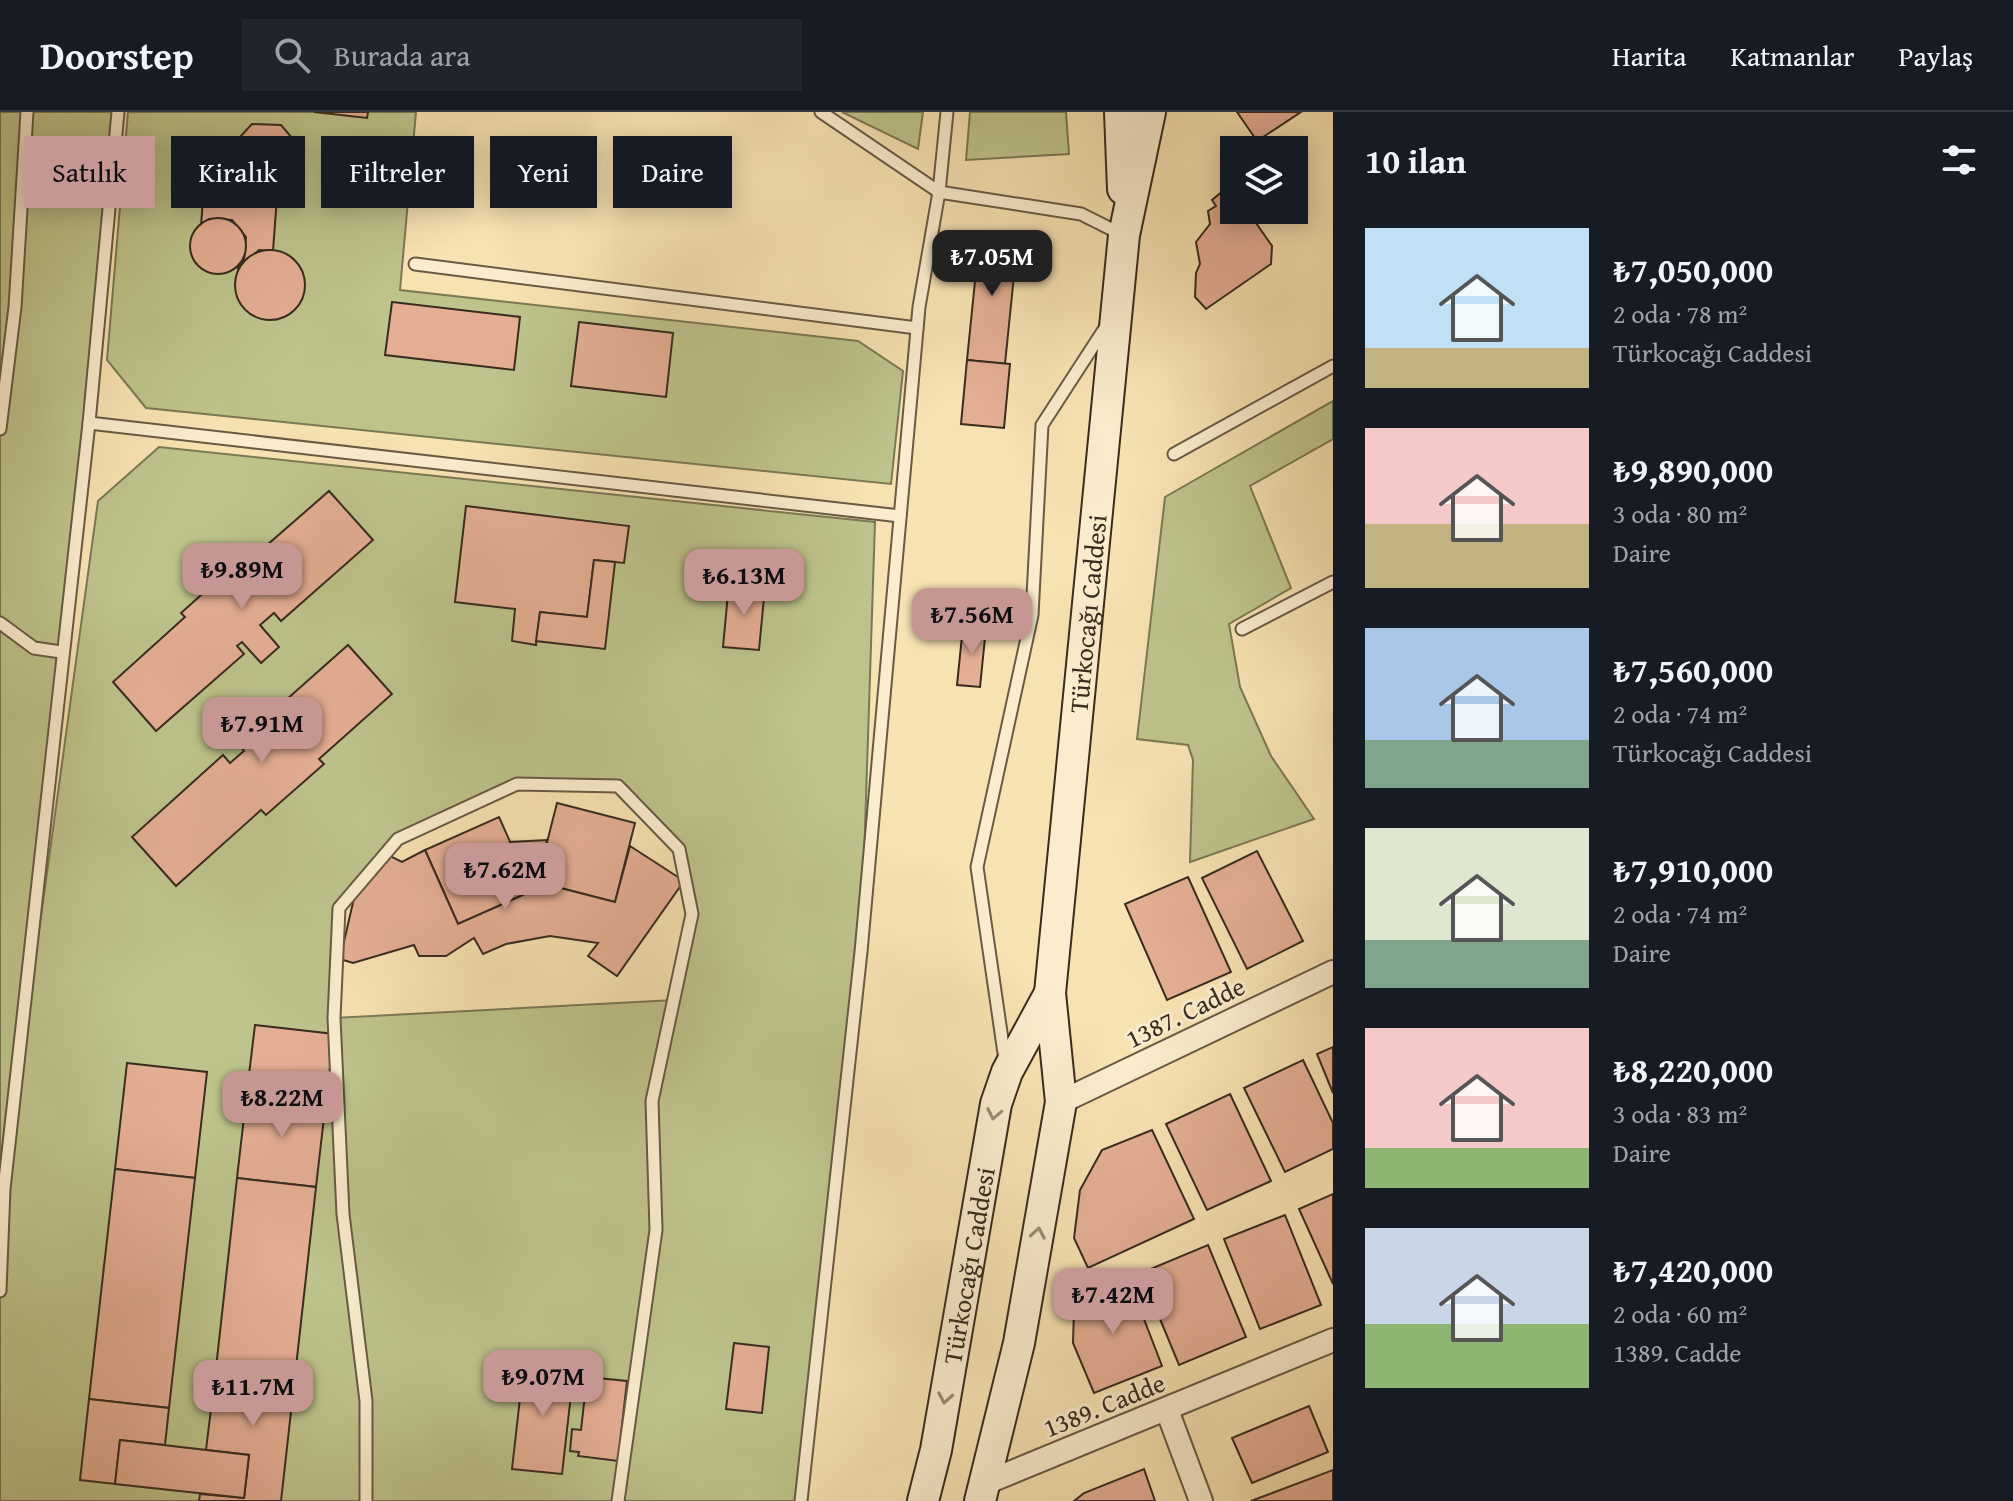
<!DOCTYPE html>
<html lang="tr">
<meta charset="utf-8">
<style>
body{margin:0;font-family:"Gentium Book Plus",serif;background:#20242c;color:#f1f3f6;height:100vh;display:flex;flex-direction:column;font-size:30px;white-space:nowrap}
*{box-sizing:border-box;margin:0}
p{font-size:26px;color:#9ea1a6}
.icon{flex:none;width:44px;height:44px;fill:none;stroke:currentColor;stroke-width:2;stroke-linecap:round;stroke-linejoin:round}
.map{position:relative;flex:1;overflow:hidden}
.side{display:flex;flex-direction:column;background:#171b24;width:680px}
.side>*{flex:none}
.hud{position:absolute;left:24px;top:24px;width:760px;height:72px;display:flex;gap:16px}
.tools{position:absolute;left:1220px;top:24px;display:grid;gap:16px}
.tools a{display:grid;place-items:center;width:88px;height:88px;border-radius:0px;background:#171b24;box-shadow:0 4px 20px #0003;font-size:40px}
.price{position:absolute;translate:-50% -68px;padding:0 18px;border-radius:16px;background:#c59692;color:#111;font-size:26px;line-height:52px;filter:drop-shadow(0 2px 4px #0008)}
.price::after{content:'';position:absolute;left:50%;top:48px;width:24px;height:18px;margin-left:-12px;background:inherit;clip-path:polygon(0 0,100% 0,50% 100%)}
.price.current{background:#222;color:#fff}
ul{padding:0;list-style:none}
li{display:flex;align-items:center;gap:24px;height:200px;padding:0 32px}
li span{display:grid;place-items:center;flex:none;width:224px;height:160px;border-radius:0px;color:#555}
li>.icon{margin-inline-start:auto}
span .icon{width:96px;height:96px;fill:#fffc;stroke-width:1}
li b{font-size:34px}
h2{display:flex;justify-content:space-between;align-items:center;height:96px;padding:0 32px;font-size:34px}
.chip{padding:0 28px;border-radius:0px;background:#171b24;box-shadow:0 4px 20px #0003;font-size:28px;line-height:72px}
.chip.current{background:#c59692;color:#111}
header{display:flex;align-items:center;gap:48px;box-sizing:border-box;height:112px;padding:0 40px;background:#171b24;border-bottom:2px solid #363941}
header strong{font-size:38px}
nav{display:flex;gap:44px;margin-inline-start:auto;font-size:28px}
.search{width:560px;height:72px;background:#20242c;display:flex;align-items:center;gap:20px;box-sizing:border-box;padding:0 28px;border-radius:0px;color:#9ea1a6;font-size:30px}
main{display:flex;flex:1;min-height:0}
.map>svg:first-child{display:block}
</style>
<header>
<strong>Doorstep</strong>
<div class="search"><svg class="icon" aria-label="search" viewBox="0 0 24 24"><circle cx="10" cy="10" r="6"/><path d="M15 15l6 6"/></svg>Burada ara</div>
<nav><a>Harita</a><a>Katmanlar</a><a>Paylaş</a></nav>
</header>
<main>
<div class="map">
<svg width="1333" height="1389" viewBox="0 0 1333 1389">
<rect width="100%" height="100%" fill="#f7e2b2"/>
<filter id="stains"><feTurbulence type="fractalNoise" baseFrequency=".0025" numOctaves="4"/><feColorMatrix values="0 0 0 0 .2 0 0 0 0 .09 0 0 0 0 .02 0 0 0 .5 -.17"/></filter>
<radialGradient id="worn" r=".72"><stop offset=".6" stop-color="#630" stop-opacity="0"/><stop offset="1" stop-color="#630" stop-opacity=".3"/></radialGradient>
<g fill="#bec38b" stroke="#7b7855" stroke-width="2" fill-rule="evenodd">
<path d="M0,0H115L8,1045L98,389L159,335L875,410L861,840L801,1389H0ZM517,672L618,674L679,737L692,802L674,888L334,906L339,796L398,727Z"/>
<polygon points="128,0 416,0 400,178 858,229 903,259 891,372 146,296 107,248"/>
<polygon points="842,0 923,0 918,37"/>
<polygon points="970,0 1066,0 1069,42 966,48"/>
<polygon points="1333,289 1333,327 1250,374 1291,476 1229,512 1240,575 1271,644 1314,707 1190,750 1193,648 1188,633 1137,627 1165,385"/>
</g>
<g fill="#e4ae93" stroke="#382c1f" stroke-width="2">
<polygon points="314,0 368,0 367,6"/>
<polygon points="1237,0 1301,0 1257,29"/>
<polygon points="252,12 281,13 293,27 292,44 279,58 250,57 238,47 240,25"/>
<polygon points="206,45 238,47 250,57 279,58 273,139 259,138 237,157 244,148 246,125 232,108 209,107 201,114"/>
<polygon points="1230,73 1234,80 1234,98 1247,98 1272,134 1271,152 1206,197 1195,185 1196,161 1200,152 1196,130 1210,112 1208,99 1216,94 1212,88"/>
<circle cx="218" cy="134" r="28"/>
<polygon points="980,120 1018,124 1005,252 967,248"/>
<circle cx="270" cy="173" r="35"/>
<polygon points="392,190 520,205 514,258 385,243"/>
<polygon points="579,210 673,221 666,285 571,274"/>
<polygon points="967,248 1010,252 1004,316 961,312"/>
<polygon points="329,379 373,428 281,509 274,501 260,513 279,535 261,551 242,530 237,534 244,542 156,619 113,570 185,505 181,501 239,449 243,454"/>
<polygon points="466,394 629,414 624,451 594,448 587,505 540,500 536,533 512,529 515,497 455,490"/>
<polygon points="594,448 615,450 605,537 536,529 540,500 587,505"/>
<polygon points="729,471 765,475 759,538 723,535"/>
<polygon points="963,514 986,516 980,575 957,573"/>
<polygon points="348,533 392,582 319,647 324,652 266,703 261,698 176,774 132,725 223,643 230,651 244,639 225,617 243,601 263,623 267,619 260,611"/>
<polygon points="557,691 635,711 615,790 537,770"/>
<polygon points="499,705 532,779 458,812 425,738"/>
<polygon points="547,728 537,770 615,790 630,734 684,769 617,864 588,844 598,831 550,824 506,832 483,842 474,826 446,844 419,844 414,833 353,851 340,847 354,786 388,743 402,750 425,738 458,812 532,779 510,730"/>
<polygon points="1257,739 1303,829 1247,857 1202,766"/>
<polygon points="1188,765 1231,860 1167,888 1125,792"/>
<polygon points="255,913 334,922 326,988 247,979"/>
<polygon points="1333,935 1333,981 1317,942"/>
<polygon points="1303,948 1333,1011 1333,1037 1285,1060 1244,976"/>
<polygon points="127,951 207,960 195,1066 115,1057"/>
<polygon points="247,979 326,988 316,1075 237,1066"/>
<polygon points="1230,982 1271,1069 1207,1098 1166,1012"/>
<polygon points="1152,1018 1194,1107 1088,1156 1074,1126 1080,1078 1102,1038"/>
<polygon points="115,1057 195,1066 169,1296 89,1287"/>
<polygon points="237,1066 316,1075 295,1264 216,1256"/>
<polygon points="1333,1082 1333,1172 1299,1097"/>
<polygon points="1285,1103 1321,1193 1260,1217 1224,1127"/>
<polygon points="1208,1133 1246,1225 1179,1253 1141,1161"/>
<polygon points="1127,1163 1162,1254 1094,1281 1073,1231 1074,1197 1094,1179"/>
<polygon points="734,1231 769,1235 762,1301 726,1297"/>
<polygon points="524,1251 574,1256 562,1362 512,1357"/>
<polygon points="216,1256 295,1264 281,1389 199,1389 200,1382 244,1386 249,1343 206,1338"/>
<polygon points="587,1265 627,1269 618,1349 578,1344 579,1340 570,1339 572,1317 581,1318"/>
<polygon points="89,1287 169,1296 165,1333 120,1328 115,1372 80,1368"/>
<polygon points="1309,1294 1328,1340 1252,1371 1232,1326"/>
<polygon points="120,1328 249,1343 244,1386 115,1372"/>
<polygon points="1144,1357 1155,1389 1074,1389 1084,1381"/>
<polygon points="1333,1358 1333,1389 1251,1389"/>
</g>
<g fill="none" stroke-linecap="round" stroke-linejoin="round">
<defs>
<g id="service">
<polyline points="821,0 939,80 1081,102 1121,122"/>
<polyline points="415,152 917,216"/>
<polyline points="89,311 900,404"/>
<polyline points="0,317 15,195 27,0"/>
<polyline points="1174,342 1333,254"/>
<polyline points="0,511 34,536 61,540"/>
<polyline points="1242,517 1333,470"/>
<polyline points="1005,948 977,755 1032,503 1042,313 1105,216"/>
<polyline points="0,1179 4,1077 89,311 118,0"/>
<polyline points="366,1389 366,1289 343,1102 334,906 339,796 398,727 517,672 618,674 679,737 692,802 652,989 656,1118 618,1389"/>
<polyline points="801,1389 861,840 919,195 939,80 947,0"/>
</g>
<g id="minor">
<polyline points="1061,990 1333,860"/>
<polyline points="1167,1298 1201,1389"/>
<polyline points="983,1372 1333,1228"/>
</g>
<g id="secondary">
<polyline points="1120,0 1123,77"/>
<path id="s1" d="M923,1389L936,1338L996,992L1007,960L1050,881"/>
<path id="s2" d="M980,1389L1019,1231L1061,990L1050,881L1124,123L1150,0"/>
</g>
</defs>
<use href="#service" stroke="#685a44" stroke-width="15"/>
<use href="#minor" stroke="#685a44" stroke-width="26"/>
<use href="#secondary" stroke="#382c1f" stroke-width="34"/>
<use href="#service" stroke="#faeccd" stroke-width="11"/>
<use href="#minor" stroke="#faeccd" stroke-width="22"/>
<use href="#secondary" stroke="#faeccd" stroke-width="30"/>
</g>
<defs><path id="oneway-chevron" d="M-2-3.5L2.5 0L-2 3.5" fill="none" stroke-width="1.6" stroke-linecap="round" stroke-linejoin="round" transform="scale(2)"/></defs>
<g stroke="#998c76">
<use href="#oneway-chevron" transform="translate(994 1002) rotate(101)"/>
<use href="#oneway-chevron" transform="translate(1038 1121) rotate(-80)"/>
<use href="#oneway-chevron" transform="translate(945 1286) rotate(100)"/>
</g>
<g text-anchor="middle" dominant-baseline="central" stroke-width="6" stroke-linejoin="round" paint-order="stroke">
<g font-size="26" fill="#382c1f" stroke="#faeccd">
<text stroke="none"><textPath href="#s2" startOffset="898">Türkocağı Caddesi</textPath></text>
<text transform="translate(1185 900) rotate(-26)">1387. Cadde</text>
<text stroke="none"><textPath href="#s1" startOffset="240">Türkocağı Caddesi</textPath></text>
<text transform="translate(1104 1293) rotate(-22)">1389. Cadde</text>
</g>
</g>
<rect width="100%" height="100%" filter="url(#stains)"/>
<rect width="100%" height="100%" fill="url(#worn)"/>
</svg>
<div class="tools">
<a><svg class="icon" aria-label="layers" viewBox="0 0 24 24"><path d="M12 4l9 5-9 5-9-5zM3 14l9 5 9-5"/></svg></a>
</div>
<b class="price current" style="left:992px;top:186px">₺7.05M</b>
<b class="price" style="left:242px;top:499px">₺9.89M</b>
<b class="price" style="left:744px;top:505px">₺6.13M</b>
<b class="price" style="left:972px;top:544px">₺7.56M</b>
<b class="price" style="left:262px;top:653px">₺7.91M</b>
<b class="price" style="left:505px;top:799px">₺7.62M</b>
<b class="price" style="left:282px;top:1027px">₺8.22M</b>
<b class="price" style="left:1113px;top:1224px">₺7.42M</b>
<b class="price" style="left:543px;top:1306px">₺9.07M</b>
<b class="price" style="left:253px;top:1316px">₺11.7M</b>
<div class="hud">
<a class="chip current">Satılık</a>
<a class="chip">Kiralık</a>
<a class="chip">Filtreler</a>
<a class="chip">Yeni</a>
<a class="chip">Daire</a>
</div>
</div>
<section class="side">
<h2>10 ilan<svg class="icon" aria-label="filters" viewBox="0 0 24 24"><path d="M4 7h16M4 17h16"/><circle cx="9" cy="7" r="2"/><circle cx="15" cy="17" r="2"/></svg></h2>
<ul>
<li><span style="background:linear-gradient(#bfe0f5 75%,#c2b280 0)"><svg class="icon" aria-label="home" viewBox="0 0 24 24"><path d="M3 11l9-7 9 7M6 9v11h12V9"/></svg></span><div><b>₺7,050,000</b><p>2 oda · 78 m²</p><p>Türkocağı Caddesi</p></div></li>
<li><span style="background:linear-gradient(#f6c9c9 60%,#c2b280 0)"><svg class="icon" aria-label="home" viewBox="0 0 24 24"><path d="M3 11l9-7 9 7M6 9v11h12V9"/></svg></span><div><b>₺9,890,000</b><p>3 oda · 80 m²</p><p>Daire</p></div></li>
<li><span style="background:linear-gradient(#a9c7e8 70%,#7fa58c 0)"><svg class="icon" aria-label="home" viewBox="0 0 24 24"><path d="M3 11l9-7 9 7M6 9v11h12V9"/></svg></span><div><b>₺7,560,000</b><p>2 oda · 74 m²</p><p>Türkocağı Caddesi</p></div></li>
<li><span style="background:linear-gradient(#dfe7d0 70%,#7fa58c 0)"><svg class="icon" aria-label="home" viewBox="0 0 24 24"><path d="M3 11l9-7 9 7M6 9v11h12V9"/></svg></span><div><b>₺7,910,000</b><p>2 oda · 74 m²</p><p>Daire</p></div></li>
<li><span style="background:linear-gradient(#f6c9c9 75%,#8fb573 0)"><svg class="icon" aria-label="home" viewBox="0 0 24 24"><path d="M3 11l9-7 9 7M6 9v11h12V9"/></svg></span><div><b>₺8,220,000</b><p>3 oda · 83 m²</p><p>Daire</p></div></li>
<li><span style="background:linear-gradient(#c9d6e8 60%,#8fb573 0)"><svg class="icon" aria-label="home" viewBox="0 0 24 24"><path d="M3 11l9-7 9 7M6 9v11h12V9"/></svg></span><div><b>₺7,420,000</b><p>2 oda · 60 m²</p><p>1389. Cadde</p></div></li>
</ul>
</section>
</main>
